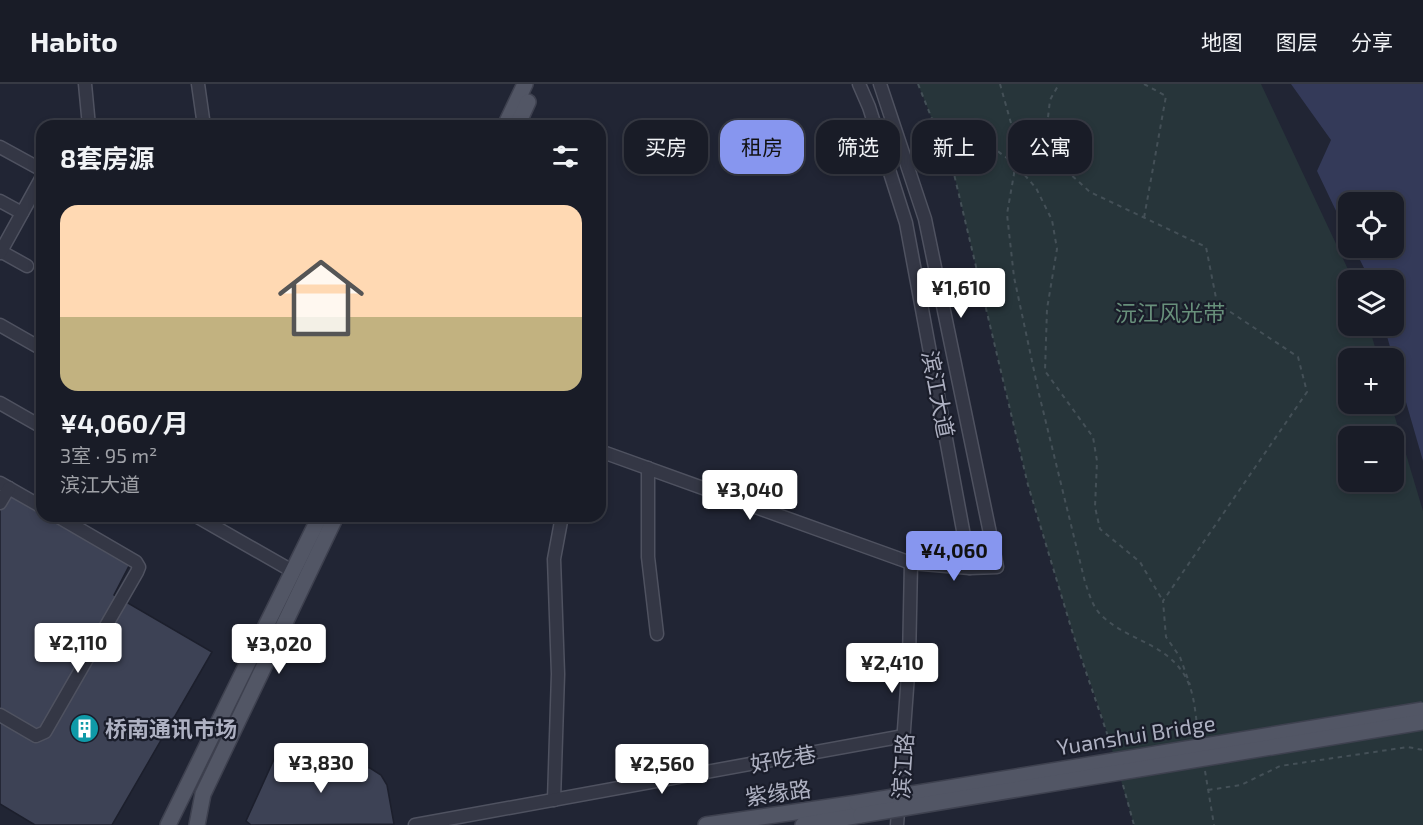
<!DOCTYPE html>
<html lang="zh">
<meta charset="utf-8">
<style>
body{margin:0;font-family:"Exo 2","Noto Sans SC",sans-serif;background:#22252f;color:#f1f3f6;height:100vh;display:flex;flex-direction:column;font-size:22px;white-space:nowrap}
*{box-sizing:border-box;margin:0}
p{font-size:20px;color:#9fa1a7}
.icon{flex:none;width:33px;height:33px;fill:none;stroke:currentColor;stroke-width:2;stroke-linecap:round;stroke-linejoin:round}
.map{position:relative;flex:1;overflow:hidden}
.panel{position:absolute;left:36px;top:36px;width:570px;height:402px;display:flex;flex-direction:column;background:#191c27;border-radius:18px;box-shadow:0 3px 9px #0003,0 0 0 2px #373a44}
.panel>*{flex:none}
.banner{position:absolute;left:624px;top:36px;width:570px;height:54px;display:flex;gap:12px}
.buttons{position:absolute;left:1338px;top:108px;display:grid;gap:12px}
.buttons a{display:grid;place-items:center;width:66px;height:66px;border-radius:12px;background:#191c27;box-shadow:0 3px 9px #0003,0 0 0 2px #373a44;font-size:30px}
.price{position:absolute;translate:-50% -51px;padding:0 14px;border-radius:6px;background:#fff;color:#222;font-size:20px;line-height:39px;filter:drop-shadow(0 2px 3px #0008)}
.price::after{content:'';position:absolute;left:50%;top:36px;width:18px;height:14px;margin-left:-9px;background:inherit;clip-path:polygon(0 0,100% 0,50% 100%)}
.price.active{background:#8796ef;color:#111}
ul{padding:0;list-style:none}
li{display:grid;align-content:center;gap:12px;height:318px;padding:0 24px}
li+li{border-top:2px solid #373a44}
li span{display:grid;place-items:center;height:186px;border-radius:18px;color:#555}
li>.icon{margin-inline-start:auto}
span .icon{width:108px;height:108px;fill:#fffc;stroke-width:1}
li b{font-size:26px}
h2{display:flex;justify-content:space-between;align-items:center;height:72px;padding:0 24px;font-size:26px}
.pill{padding:0 21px;border-radius:18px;background:#191c27;box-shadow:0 3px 9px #0003,0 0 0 2px #373a44;font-size:21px;line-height:54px}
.pill.active{background:#8796ef;color:#111}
header{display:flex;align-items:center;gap:36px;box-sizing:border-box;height:84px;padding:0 30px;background:#191c27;border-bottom:2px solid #373a44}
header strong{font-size:28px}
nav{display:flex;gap:33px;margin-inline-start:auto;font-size:21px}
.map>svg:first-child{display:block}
</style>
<header>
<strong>Habito</strong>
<nav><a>地图</a><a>图层</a><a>分享</a></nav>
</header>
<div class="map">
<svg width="1423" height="741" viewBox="0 0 1423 741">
<rect width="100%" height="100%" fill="#212534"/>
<path fill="#27353a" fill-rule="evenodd" d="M918,0H1261L1353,196H1348V242H1369L1378,274H1348V320H1391L1423,427V741H1134L1103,635L1073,550L1028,401L954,90ZM1348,352H1394V398H1348Z"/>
<polygon fill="#343a59" points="1291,0 1423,0 1423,377 1384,242 1394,242 1394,196 1370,196 1354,164 1394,164 1394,118 1348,118 1348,152 1317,87 1331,56"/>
<g fill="#3d4255" stroke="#1c1f2c" stroke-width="1.5">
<polygon points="0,403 42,427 42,432 50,432 131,478 114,511 212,568 112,741 35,741 0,720"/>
<polygon points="282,669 370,684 381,691 387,701 394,740 251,741 246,737 275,673"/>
</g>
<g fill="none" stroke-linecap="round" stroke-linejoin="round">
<defs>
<g id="minor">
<polyline points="85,0 89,42"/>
<polyline points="198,0 204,42"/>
<polyline points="859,0 869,23 906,139 970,484"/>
<polyline points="0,63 42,86"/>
<polyline points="0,117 22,129"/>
<polyline points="0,167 27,182"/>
<polyline points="0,169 42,93"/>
<polyline points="0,241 42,265"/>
<polyline points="0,319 42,343"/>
<polyline points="600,367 911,479 970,484 997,483 925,135 880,0"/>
<polyline points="648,384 648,473 657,550"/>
<polyline points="0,399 42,423"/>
<polyline points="0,419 9,404"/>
<polyline points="196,432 294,488"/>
<polyline points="0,631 36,652 45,648 137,488 139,483 136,478 57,432"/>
<polyline points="554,716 558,590 554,475 562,432"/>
<polyline points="415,741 904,652"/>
<polyline points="897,741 909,577 911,479"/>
</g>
<g id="major">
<polyline points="505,42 525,0"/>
<polyline points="517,42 528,18"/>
<polyline points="168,741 320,432"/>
<polyline points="197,741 203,710 336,432"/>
<polyline points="706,741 857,719"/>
<polyline points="803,741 861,731"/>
</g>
</defs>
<use href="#minor" stroke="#4f5260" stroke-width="15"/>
<use href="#major" stroke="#3e414f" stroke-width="18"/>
<g stroke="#445057" stroke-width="2" stroke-dasharray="4.5 4.5" stroke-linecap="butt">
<polyline points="918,0 954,90 1028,401 1073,550 1112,664"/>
<path d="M1000,0L1016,57L1014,90L1007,130L1014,193L1039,310L1085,498C1089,509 1092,522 1101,531C1129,559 1174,559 1190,603C1195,617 1196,635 1198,649"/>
<polyline points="1144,0 1166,12 1144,134"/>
<polyline points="1047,42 1050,16 1059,0"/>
<circle cx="1044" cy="64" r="22"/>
<polyline points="969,46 1015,80 1036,104 1052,136 1057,165 1047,225 1045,287 1093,353 1097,377 1095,423 1100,445 1140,478 1163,517"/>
<polyline points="1059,80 1090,108 1206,163 1217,219 1298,273 1307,308 1163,517 1166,553 1180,573 1190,601"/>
<polyline points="1205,687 1214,741"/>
<polyline points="1123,701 1134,741"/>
<polyline points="1208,706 1241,701 1280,682 1408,663 1423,666"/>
</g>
<use href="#minor" stroke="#343745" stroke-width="12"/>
<use href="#major" stroke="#525665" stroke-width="15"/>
<defs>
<g id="major-bridge">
<polyline points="857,719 1423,626"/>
<polyline points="861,731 1423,638"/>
</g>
</defs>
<use href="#major-bridge" stroke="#3e414f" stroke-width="18" stroke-linecap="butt"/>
<use href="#major-bridge" stroke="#525665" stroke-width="15"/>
</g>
<defs>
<symbol id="building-disc" viewBox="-11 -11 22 22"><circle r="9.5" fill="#0f9aa8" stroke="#1a1d2a"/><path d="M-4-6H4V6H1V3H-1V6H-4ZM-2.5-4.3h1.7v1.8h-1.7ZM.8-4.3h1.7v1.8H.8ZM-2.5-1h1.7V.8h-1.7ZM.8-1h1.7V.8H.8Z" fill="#fff"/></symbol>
</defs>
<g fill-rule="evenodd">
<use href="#building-disc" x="68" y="628" width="33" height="33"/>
</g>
<g text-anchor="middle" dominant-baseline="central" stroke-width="4.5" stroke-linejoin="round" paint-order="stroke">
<g font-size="22" fill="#68907b" stroke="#1a1d2a">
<text x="1170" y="228">沅江风光带</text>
</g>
<g font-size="22" fill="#aeb1c2" stroke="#1a1d2a">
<text transform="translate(939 310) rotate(79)">滨江大道</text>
<text transform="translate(1136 650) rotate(-9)">Yuanshui Bridge</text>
<text transform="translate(783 674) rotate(-10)">好吃巷</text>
<text transform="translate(902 682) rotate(-86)">滨江路</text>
<text transform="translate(778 708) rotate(-8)">紫缘路</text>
</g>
<g font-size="22" font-weight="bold" fill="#aeb1c2" stroke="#1a1d2a" text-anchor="start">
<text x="105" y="644">桥南通讯市场</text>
</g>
</g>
</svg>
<div class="buttons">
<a><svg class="icon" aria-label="locate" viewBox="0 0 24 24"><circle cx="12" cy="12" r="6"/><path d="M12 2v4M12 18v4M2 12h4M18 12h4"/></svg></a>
<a><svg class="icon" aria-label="layers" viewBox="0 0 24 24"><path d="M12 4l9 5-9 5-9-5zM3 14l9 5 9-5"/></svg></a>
<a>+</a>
<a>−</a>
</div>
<b class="price" style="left:961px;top:235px">¥1,610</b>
<b class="price" style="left:750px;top:437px">¥3,040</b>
<b class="price active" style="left:954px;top:498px">¥4,060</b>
<b class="price" style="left:78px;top:590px">¥2,110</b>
<b class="price" style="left:279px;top:591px">¥3,020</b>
<b class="price" style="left:892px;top:610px">¥2,410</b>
<b class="price" style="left:321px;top:710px">¥3,830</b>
<b class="price" style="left:662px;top:711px">¥2,560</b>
<div class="banner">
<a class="pill">买房</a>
<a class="pill active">租房</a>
<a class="pill">筛选</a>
<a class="pill">新上</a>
<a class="pill">公寓</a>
</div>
<section class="panel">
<h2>8套房源<svg class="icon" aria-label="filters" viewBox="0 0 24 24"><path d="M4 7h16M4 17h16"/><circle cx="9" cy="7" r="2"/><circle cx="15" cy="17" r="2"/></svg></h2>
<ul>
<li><span style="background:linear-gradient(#ffd9b3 60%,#c2b280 0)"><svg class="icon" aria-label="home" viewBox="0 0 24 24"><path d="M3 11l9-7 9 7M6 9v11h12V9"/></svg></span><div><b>¥4,060/月</b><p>3室 · 95 m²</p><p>滨江大道</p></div></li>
</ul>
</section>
</div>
